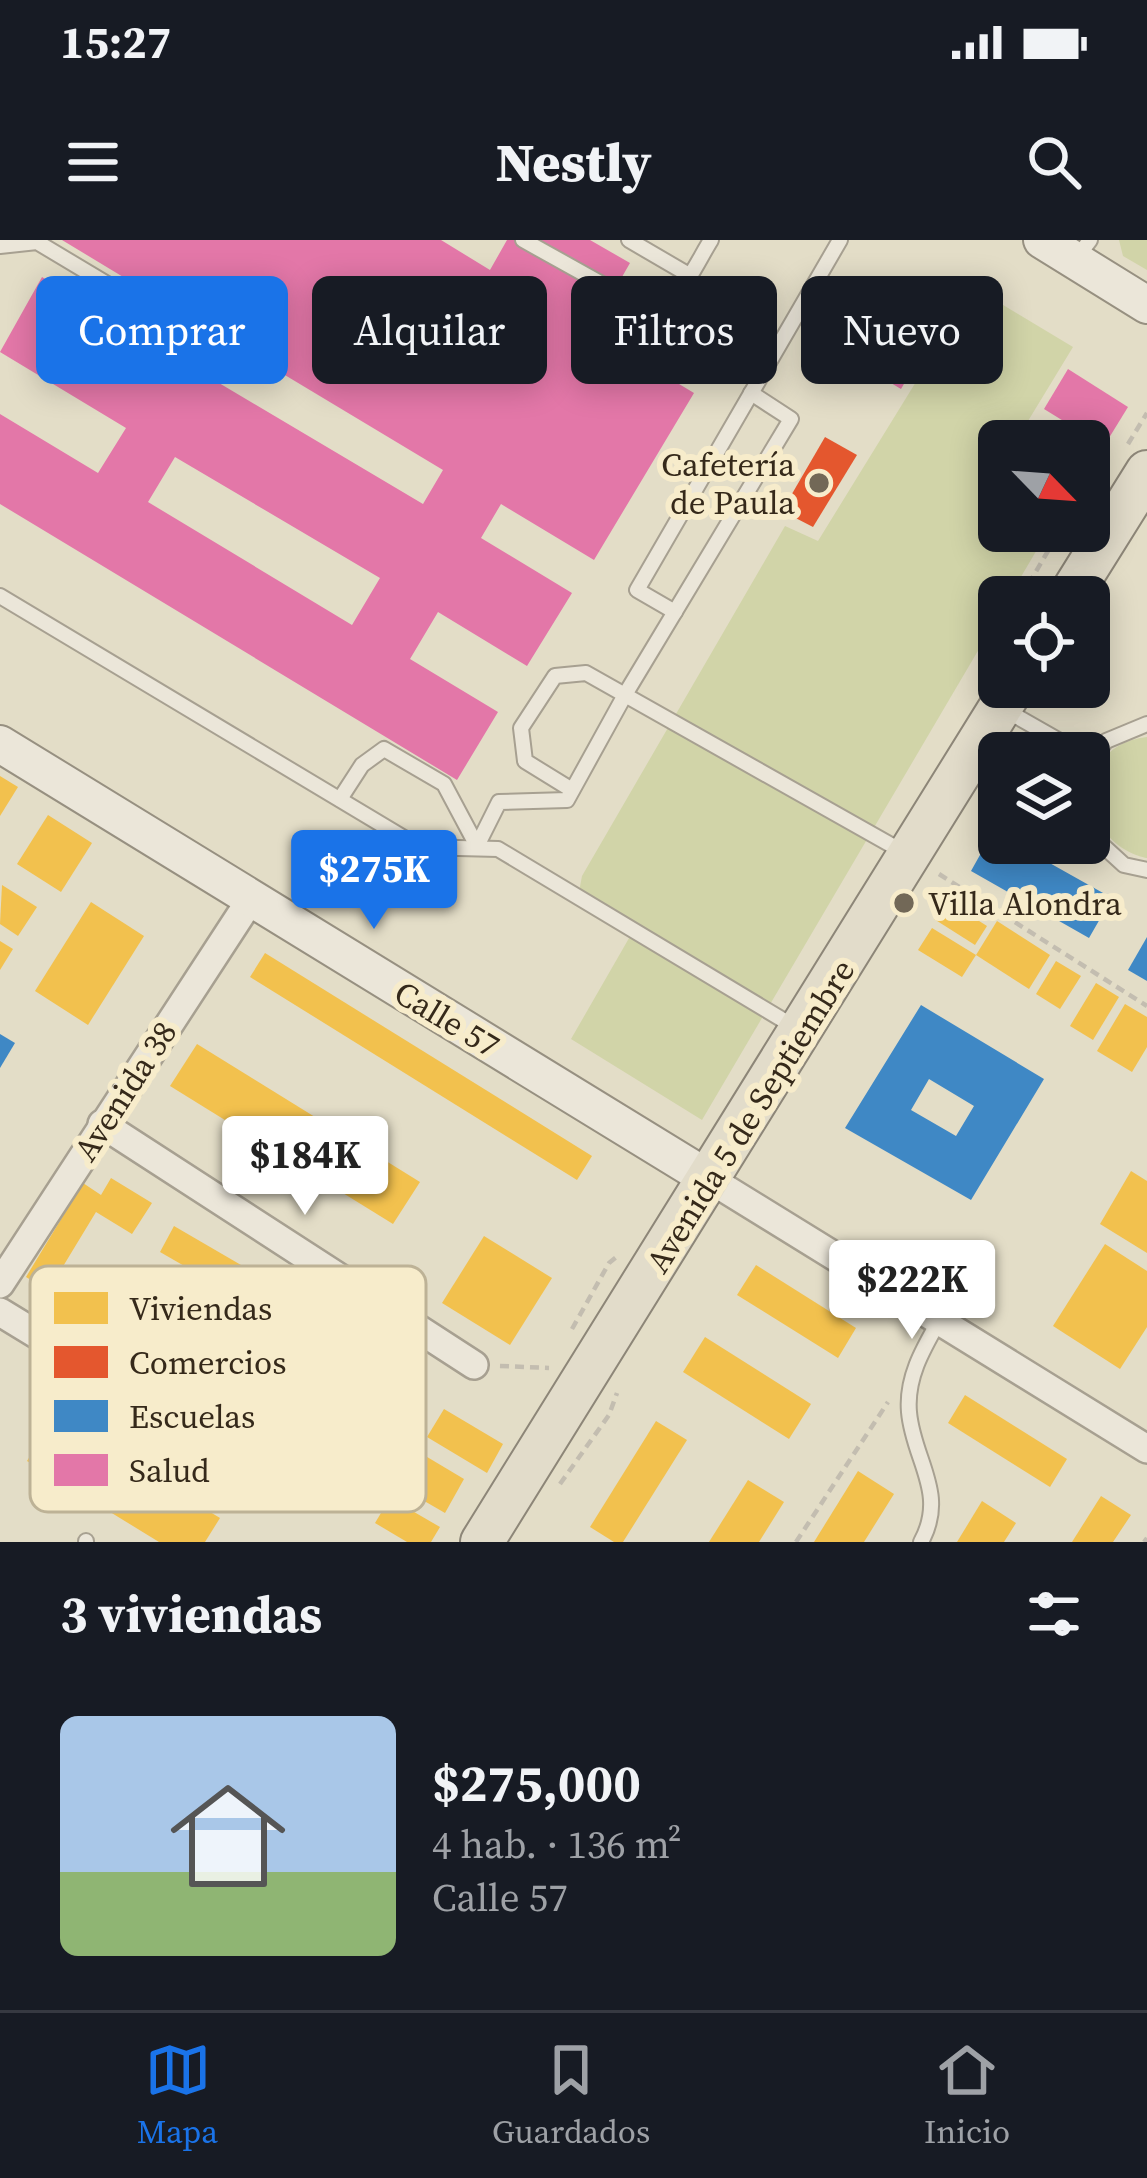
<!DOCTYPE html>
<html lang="es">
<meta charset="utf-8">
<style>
body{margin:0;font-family:"Source Serif 4",serif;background:#242831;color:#f1f3f6;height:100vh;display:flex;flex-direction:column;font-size:45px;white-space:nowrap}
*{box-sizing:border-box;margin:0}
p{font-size:39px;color:#9ea1a6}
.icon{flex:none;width:66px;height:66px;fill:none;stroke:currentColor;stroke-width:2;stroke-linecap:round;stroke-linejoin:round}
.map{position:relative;height:1302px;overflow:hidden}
.side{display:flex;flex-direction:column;background:#171b24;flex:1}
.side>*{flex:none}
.top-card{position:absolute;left:36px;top:36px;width:1077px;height:108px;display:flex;gap:24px}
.needle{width:78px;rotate:115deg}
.tools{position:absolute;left:978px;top:180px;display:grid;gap:24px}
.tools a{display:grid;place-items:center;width:132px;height:132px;border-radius:18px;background:#171b24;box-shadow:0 6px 30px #0003;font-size:60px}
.price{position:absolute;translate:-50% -102px;padding:0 27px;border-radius:12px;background:#fff;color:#222;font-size:39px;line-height:78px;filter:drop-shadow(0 3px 6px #0008)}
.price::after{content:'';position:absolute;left:50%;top:72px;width:36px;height:27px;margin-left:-18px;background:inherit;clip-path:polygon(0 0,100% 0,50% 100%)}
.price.active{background:#1a73e8;color:#fff}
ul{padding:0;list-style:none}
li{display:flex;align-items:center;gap:36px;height:300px;padding:0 60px}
li span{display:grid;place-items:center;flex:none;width:336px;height:240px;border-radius:18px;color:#555}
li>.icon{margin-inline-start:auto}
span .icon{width:144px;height:144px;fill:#fffc;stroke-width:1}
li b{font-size:51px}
h2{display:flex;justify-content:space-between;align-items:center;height:144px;padding:0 60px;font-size:51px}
.tag{padding:0 42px;border-radius:18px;background:#171b24;box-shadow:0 6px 30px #0003;font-size:42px;line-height:108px}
.tag.active{background:#1a73e8;color:#fff}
.status{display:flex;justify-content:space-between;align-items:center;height:84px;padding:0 60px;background:#171b24;direction:ltr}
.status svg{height:33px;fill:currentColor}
header{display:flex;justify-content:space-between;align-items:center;height:156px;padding:0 60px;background:#171b24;font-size:54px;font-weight:800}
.tab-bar{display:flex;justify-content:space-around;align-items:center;height:168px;border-top:3px solid #363941;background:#171b24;font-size:33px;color:#9ea1a6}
.tab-bar a{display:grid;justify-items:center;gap:6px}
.tab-bar .active{color:#1a73e8}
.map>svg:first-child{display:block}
</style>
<div class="status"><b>15:27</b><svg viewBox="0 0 49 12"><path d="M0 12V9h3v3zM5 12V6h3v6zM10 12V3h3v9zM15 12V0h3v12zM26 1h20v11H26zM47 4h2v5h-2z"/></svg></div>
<header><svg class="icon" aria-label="menu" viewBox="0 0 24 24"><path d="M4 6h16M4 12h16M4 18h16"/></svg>Nestly<svg class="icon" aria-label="search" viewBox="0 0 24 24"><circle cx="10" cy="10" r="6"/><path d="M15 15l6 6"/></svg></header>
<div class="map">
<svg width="1147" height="1302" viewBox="0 0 1147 1302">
<rect width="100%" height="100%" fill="#e3ddc7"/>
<g fill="#d1d4a8">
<polygon points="1119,0 1147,0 1147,30 1123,16"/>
<polygon points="980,51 1073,107 1028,181 1062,201 999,201 999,291 1048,291 1009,357 999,357 999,375 702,880 571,799 636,686 579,652 582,636 785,286 818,301 967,59"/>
<path d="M1147,497V618H1146C1075,601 1073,504 1147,497Z"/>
</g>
<g fill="#f2c14e">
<polygon points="0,536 18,547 0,576"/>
<polygon points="48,575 92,603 61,652 17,624"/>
<polygon points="2,645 37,667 18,696 0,684"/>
<polygon points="946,660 987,686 975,705 934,679"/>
<polygon points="91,662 144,696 88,785 35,751"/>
<polygon points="997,681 1050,715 1029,749 976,715"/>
<polygon points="932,688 976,715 962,737 918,710"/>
<polygon points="0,701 13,709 0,730"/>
<polygon points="265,713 592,916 577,940 250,737"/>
<polygon points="1056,721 1081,736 1060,769 1036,754"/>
<polygon points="1096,743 1119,757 1093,800 1070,786"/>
<polygon points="1125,764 1147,777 1147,807 1132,832 1097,811"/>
<polygon points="197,804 420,942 393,984 170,846"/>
<polygon points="1131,931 1147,941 1147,1013 1100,984"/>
<polygon points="111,938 152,963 132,994 96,972 59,1033 94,1055 75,1087 30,1060 39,1045 26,1037 83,943 101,955"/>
<polygon points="174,986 241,1025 226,1050 160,1012"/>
<polygon points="484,996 552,1038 510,1105 442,1063"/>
<polygon points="1105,1004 1147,1031 1147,1087 1120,1129 1053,1086"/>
<polygon points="756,1025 856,1088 838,1118 737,1055"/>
<polygon points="705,1097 811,1164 789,1199 683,1132"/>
<polygon points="965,1155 1067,1219 1050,1247 948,1183"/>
<polygon points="444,1169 503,1204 487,1233 427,1197"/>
<polygon points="54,1177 220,1278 205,1302 159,1302 27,1221"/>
<polygon points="656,1181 687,1200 623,1302 614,1302 590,1287"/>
<polygon points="397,1199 464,1239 445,1273 376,1233"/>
<polygon points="858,1231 894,1254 864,1302 814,1302"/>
<polygon points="748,1240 784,1262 759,1302 709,1302"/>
<polygon points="1101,1256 1131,1275 1113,1302 1072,1302"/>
<polygon points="390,1258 440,1287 431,1302 407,1302 375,1283"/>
<polygon points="982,1261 1016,1283 1004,1302 957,1302"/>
</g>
<polygon fill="#e4572e" points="825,197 857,215 813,287 782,271"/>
<g fill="#3f88c5" fill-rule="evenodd">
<polygon points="999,581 999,603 1035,603 1030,612 1112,658 1089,698 971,631"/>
<polygon points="1147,697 1147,741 1128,730"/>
<path d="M921,765L1044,839L971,960L845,888ZM929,839L974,866L956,896L911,870Z"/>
<polygon points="0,794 15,803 0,828"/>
</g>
<g fill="#e377a8" fill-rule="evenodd">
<path d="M62,0H441L490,30L507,0H590L630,23L591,91L694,153L594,320L501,264L481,298L572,353L527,426L438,372L410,419L498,472L457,540L0,264V174L98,233L126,188L0,112L42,37L169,114L191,78ZM240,108L443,230L423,264L219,143ZM175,217L380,338L352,385L148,262Z"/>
<polygon points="864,53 932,96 901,149 829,106"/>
<polygon points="1068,129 1128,167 1104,206 1044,169"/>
</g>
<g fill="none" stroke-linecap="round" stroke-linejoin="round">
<defs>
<g id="lane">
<path d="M523,0L638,64C680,69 691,32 711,0"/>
<polyline points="629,0 689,35"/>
<polyline points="0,6 37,2 169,81"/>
<polyline points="1075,20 1090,0"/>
<polyline points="0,356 419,607 498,609 793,786"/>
<polyline points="675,372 637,350 840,0"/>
<polyline points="1007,471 1081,513"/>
<polyline points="1089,524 1106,501 1147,484"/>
<polyline points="572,550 525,521 521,488 555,436 586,433 907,614"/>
<polyline points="340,559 362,525 384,509 444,544 477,606"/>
<polyline points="1089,593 1124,625 1147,630"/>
<polyline points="477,606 499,562 567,560 626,453 791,179 751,153"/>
<polyline points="86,1302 86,1301"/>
<path d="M921,1302C948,1253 913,1220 909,1172C906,1138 923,1109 939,1081"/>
</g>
<g id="street">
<polyline points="102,884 474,1125"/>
<polyline points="711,940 1147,1209"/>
<polyline points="0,1044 251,659"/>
<polyline points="0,1072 251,1225 272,1212 369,1057"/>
</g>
<g id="secondary">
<polyline points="1042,0 1147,65"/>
<polyline points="0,504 711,940"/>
</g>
<g id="primary">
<polyline points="1069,357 1147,232"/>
<polyline points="482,1302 1013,447"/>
</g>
</defs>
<use href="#lane" stroke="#a7a091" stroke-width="18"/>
<use href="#street" stroke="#a7a091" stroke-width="32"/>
<use href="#secondary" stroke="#979081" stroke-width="40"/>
<use href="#primary" stroke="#8d8678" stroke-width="46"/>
<g stroke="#c3bdb0" stroke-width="4.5" stroke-dasharray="9 6" stroke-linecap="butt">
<polyline points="1128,204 1147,173"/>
<polyline points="1021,357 1048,311 1067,291"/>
<polyline points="939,634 1147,766"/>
<polyline points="572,1089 609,1023 620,1014"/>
<polyline points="500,1126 549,1128"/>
<polyline points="560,1244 609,1175 617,1153"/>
<polyline points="796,1302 888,1162"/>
<polyline points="1144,1302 1147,1298"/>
</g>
<use href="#lane" stroke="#ebe6d9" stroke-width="14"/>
<use href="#street" stroke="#ebe6d9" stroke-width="27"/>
<use href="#secondary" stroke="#ebe6d9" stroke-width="36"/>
<use href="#primary" stroke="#e2dcca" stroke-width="42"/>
</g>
<g fill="#726857" stroke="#f7eccb" stroke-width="4.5">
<circle cx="819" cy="243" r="12"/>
<circle cx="904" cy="663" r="12"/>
</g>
<g text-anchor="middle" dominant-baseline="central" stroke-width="12" stroke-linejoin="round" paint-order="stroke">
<g font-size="33" fill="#35291a" stroke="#f7eccb" text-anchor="end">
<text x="795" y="224">Cafetería<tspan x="795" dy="38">de Paula</tspan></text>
<text x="928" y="663" text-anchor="start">Villa Alondra</text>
</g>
<g font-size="33" fill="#35291a" stroke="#f7eccb">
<text transform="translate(447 779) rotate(31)">Calle 57</text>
<text transform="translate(125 851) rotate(-57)">Avenida 38</text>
<text transform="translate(750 876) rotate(-58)">Avenida 5 de Septiembre</text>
</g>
</g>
<rect x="30" y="1026" width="396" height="246" rx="18" fill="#f7eccb" stroke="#bdb296" stroke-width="3"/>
<rect x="54" y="1052" width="54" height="32" fill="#f2c14e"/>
<rect x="54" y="1106" width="54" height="32" fill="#e4572e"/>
<rect x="54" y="1160" width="54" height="32" fill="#3f88c5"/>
<rect x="54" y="1214" width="54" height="32" fill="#e377a8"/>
<g font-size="33" fill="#35291a">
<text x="129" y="1080">Viviendas</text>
<text x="129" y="1134">Comercios</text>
<text x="129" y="1188">Escuelas</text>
<text x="129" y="1242">Salud</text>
</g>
</svg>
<div class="tools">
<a><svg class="needle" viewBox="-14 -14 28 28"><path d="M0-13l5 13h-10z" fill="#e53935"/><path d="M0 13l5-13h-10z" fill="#9ea1a6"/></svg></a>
<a><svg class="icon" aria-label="locate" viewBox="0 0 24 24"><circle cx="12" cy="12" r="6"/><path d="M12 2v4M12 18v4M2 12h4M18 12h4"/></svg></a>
<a><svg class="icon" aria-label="layers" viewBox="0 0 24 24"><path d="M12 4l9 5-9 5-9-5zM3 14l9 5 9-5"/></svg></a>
</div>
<b class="price active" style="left:374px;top:692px">$275K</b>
<b class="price" style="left:305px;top:978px">$184K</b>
<b class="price" style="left:912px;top:1102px">$222K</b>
<div class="top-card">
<a class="tag active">Comprar</a>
<a class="tag">Alquilar</a>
<a class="tag">Filtros</a>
<a class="tag">Nuevo</a>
</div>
</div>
<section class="side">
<h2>3 viviendas<svg class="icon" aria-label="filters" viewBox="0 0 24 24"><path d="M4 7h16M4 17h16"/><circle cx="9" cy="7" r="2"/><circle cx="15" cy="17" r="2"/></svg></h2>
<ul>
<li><span style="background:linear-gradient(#a9c7e8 65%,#8fb573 0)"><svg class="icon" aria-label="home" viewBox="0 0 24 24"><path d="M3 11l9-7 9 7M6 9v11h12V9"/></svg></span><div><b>$275,000</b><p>4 hab. · 136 m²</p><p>Calle 57</p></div></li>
</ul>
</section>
<nav class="tab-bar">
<a class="active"><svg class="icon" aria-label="map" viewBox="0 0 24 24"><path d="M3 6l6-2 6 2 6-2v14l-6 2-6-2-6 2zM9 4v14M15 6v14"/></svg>Mapa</a>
<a><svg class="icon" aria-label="saved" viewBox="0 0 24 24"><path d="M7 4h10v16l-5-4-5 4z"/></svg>Guardados</a>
<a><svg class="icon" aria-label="home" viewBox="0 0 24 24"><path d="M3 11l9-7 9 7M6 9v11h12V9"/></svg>Inicio</a>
</nav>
